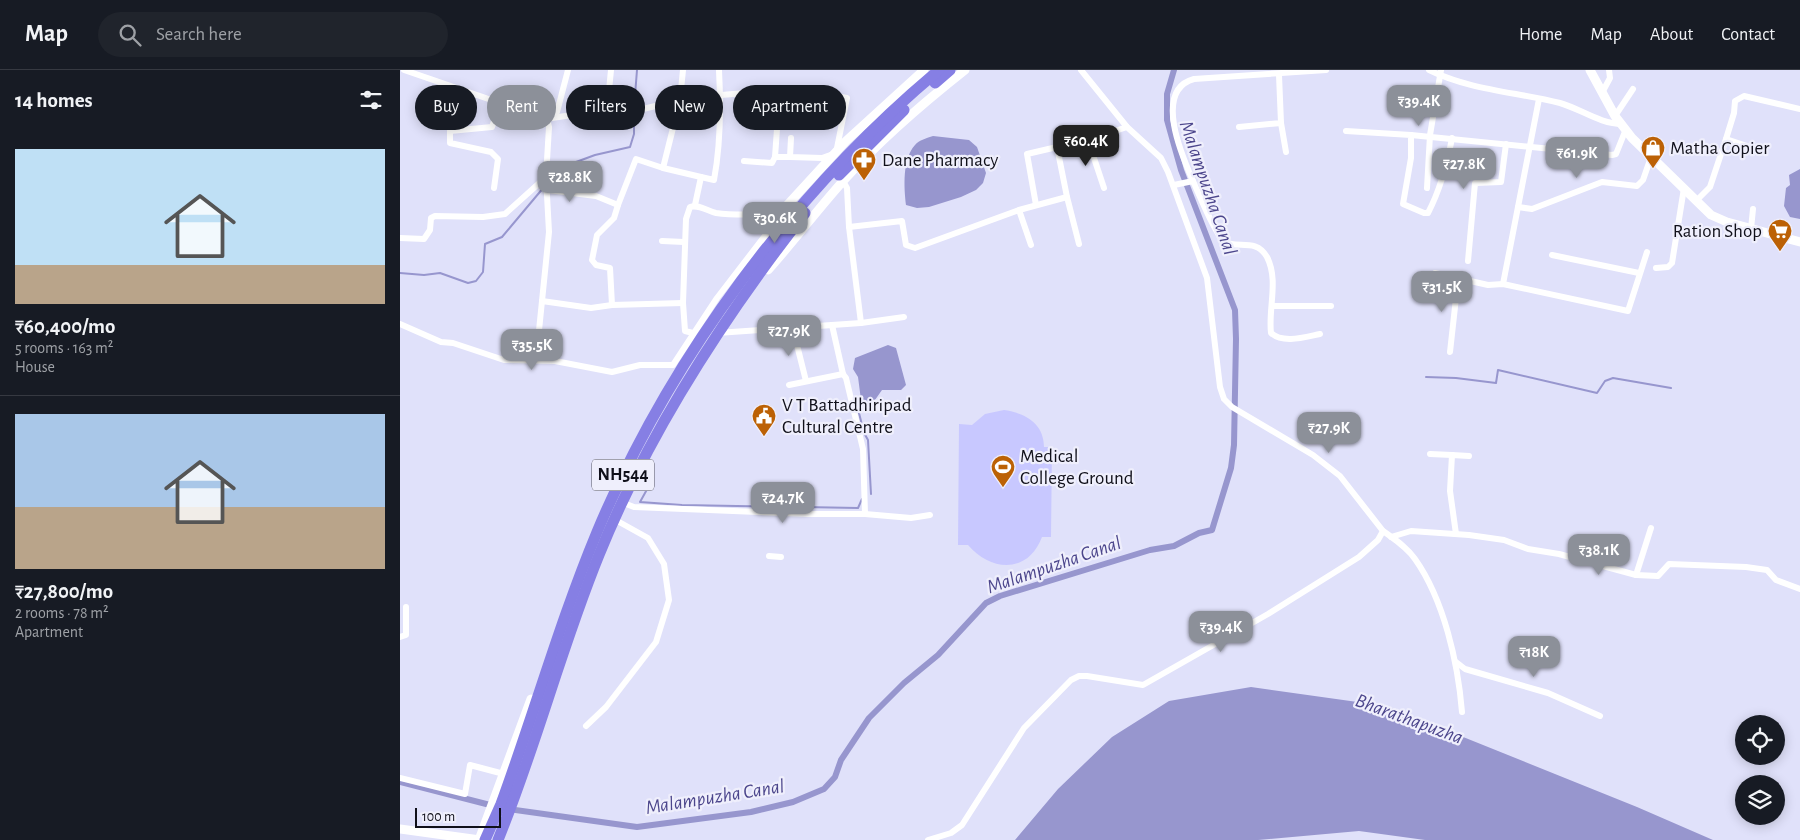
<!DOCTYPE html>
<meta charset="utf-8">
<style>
body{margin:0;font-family:"Alegreya Sans",sans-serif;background:#20242c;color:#f1f3f6;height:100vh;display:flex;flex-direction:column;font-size:19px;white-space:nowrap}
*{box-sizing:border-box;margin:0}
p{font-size:16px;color:#9ea1a6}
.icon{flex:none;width:28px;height:28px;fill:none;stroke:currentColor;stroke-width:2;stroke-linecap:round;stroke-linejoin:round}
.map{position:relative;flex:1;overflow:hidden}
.side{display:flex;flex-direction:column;background:#171b24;width:400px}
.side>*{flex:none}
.guide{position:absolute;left:15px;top:15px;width:475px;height:45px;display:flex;gap:10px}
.controls{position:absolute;left:1335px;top:645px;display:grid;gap:10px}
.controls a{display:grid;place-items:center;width:50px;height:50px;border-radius:50%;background:#171b24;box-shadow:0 2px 12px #0003;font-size:25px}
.scale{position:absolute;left:15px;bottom:12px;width:86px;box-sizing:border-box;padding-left:5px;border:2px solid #10101a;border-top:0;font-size:14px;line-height:18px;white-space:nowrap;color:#10101a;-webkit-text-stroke:4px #efeffc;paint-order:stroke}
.price{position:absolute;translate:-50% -42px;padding:0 11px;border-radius:10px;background:#8c9099;color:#fff;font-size:16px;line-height:32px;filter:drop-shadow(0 1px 2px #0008)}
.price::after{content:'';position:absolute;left:50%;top:30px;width:15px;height:11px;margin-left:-8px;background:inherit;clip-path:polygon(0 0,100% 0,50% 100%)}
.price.active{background:#222;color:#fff}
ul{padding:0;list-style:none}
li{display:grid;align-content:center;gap:10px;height:265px;padding:0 15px}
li+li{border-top:1px solid #363941}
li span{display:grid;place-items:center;height:155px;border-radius:0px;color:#555}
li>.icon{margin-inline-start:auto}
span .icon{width:90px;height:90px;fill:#fffc;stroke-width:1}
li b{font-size:21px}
h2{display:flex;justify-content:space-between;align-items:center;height:60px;padding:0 15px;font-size:21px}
.pill{padding:0 18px;border-radius:22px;background:#171b24;box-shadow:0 2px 12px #0003;font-size:18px;line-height:45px}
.pill.active{background:#8c9099;color:#fff}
header{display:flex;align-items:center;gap:30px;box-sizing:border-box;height:70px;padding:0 25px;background:#171b24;border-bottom:1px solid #363941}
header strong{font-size:24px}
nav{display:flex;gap:28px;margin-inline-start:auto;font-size:18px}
.search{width:350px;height:45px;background:#20242c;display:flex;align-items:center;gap:12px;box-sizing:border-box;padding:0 18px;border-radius:28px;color:#9ea1a6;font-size:19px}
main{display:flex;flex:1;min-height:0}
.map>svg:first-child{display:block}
</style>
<header>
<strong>Map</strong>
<div class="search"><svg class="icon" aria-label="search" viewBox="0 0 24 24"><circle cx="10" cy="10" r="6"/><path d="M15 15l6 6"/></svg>Search here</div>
<nav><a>Home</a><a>Map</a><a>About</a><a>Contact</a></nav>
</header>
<main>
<section class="side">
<h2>14 homes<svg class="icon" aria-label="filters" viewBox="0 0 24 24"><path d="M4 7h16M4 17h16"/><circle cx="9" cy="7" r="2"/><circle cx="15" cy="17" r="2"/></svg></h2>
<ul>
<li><span style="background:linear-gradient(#bfe0f5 75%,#b9a48a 0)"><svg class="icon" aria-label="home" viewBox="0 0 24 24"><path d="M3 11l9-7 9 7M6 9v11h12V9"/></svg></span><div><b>₹60,400/mo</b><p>5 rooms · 163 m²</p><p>House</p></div></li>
<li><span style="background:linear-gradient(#a9c7e8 60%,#b9a48a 0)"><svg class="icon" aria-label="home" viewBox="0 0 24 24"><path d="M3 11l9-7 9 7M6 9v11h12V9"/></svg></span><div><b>₹27,800/mo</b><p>2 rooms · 78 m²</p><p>Apartment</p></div></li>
</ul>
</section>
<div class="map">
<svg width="1400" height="770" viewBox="0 0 1400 770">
<rect width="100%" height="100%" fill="#e0e1fa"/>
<path fill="#c8c8ff" d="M604,340C625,343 644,353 644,377H652L651,467H642C628,504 591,502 568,475H558L559,354L572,355L585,344Z"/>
<g fill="#9796ce">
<path d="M533,66L569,70L577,77L586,103L583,113L576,120L561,127L529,137L517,138L506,135C504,118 502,89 515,75C519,70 527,68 533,66Z"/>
<polygon points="1400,99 1400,149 1390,147 1384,136 1386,118 1390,115 1389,105"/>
<polygon points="488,275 496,278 506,315 501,320 482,320 470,337 461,330 458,307 453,299 455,288"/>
<polygon points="851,617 986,636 1237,737 1313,770 1025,770 959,761 858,770 615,770 658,719 712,667 769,631"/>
</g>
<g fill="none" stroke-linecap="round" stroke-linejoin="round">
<g stroke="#9796ce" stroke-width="2">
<polyline points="234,38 237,0"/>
<polyline points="148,114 153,110 157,99 195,85 230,77 234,64 234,42"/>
<polyline points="0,203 24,205 40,203 68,213 76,211 83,202 85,174 102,167 144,117"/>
<polyline points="1026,307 1056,308 1096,313 1098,300 1197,323 1205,311 1213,308 1271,318"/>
<polyline points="463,328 457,335 464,363 468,370 471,424"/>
<polyline points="250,414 240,432 282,435 458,438 462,429"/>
</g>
<g stroke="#9796ce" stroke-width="6">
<polyline points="0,712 94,736"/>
<polyline points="108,739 237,757 351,742 393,732 424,719 435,707 441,690 469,648 504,613 538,585 586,533 600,526 750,480 774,476 799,463 812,460 831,398 834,375 836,269 835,240 781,100 767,50 767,24 774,0"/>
</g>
<g stroke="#fff" stroke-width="6">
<polyline points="4,0 147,49 149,57 146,107 149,162 142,231"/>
<polyline points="681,0 727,57 761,88 768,102 807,208 820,317 824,329 832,337 913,385 940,406 983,461"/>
<path d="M1029,0C1070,20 1116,22 1160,33C1181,39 1200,54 1222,54"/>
<polyline points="1203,21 1210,8 1209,0"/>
<polyline points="321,25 358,22"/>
<polyline points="207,41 211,0"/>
<polyline points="1215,46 1233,19"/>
<polyline points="151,48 157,42 168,0"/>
<polyline points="152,48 192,42 239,40 280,30 283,0"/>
<polyline points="881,53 886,82"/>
<polyline points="839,57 881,53 879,5"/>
<path d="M946,61L1011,65V88L1003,134L1024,143H1028C1041,118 1047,95 1052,68"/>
<polyline points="1011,65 1212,85 1216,84 1226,59"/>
<polyline points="688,70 704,118"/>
<polyline points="1365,82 1326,69 1334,43 1335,31 1344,26 1400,39"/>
<polyline points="375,87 390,87"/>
<polyline points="344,91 372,93 375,87 377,59 392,18 447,28 436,83 422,88 390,87 391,68"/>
<polyline points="263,98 301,107"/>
<polyline points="443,111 447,118 449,157 461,253"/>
<path d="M793,111C799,124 814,162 823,170C835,181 855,166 867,187C879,210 868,239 871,263C883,274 905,267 920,264"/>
<path d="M774,115L793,111C782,86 753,20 794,9L926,0"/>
<polyline points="94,118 98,89 91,82 50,73 50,61 92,57 100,34"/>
<polyline points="1027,118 1030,65 1041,0"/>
<polyline points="148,120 196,126 218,135 214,148 197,165 192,190 196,195 210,198 212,235"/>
<polyline points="667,127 679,174"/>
<polyline points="1296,131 1310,117 1326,69"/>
<polyline points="218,135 236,89 263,98 280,30"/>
<path d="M295,135L301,107L314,110C321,73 321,38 319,0"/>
<polyline points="636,135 627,84 657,77"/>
<polyline points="1118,137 1132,139 1202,112 1237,116 1243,110 1251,87"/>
<polyline points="619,140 631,175"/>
<polyline points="449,157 502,151 506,175 515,178 619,140 667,127 657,77 688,70 727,57"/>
<polyline points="1351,159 1353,139"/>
<polyline points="0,168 24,169 30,160 31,148 35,146 83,147 105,144 146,107"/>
<polyline points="262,171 284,172"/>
<polyline points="1152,185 1239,203"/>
<polyline points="1068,191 1075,113 1101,112 1106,74"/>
<polyline points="1256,198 1268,197 1272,193 1284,118"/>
<polyline points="1035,203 1088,215 1103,214 1228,241 1247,182"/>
<polyline points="1103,214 1139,29"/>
<polyline points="872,236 931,236"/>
<polyline points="0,254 41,272 53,273 104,290 155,291 212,302 240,295 273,295 317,228 367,163"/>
<polyline points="432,255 443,304"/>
<polyline points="393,259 406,311"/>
<path d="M293,263L285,261L283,233L286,149L290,137C299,134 307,141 316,143C337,146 358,144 379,144"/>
<polyline points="317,263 461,253 504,247"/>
<polyline points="1050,282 1058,210"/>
<polyline points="136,290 142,231 191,238 212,235 283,233"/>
<polyline points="389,315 443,304 446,308 463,379 465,444"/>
<polyline points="1030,384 1052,385"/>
<polyline points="221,432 234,437 408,444 465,444 511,448 530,445"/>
<polyline points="1056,464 1050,421 1052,385 1069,386"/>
<polyline points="991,467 1011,461 1069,465 1104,470 1128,479 1159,484 1236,505 1258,506 1269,494 1346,497 1367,500 1376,510 1400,519"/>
<polyline points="369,486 381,487"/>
<polyline points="1236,505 1251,458"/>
<polyline points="0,567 6,565 6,537"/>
<polyline points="1056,592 1065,599 1148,623 1200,646"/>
<polyline points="186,656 206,637 256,572 269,530 264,494 248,468 212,448"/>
<polyline points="0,708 65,724 70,695 104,704"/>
<path d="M528,770L551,763L562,755L624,658L671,610L679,606H687L743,615L868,544L959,487L978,470L983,461C994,469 1007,477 1015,489C1044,530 1058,593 1062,642"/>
</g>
<g stroke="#fff" stroke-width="9">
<polyline points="1190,0 1215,46 1232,68 1311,145 1327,152 1400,172"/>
<polyline points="365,178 369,161 379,144 446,71 524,0"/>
<path d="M368,200C394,171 418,139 444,110C481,69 522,34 565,0"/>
<polyline points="0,759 80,770"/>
<polyline points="79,770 131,629"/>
</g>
<g stroke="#867fe4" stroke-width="11">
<polyline points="535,13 550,0"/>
<polyline points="439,105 504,40"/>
<path d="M85,770L101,734C134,644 160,551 197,462C270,288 394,121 539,0"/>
<path d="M98,770C136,677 161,578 199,485C249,361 323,248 405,143"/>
</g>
</g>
<defs>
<symbol id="shop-pin" viewBox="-11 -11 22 30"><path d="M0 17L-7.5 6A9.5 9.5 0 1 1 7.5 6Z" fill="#bc6105" stroke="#efeffc"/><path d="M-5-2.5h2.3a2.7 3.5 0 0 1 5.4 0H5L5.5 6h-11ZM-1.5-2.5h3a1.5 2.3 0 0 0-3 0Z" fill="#fff"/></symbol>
<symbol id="pharmacy-pin" viewBox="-11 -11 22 30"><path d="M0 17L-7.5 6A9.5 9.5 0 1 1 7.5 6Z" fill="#bc6105" stroke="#efeffc"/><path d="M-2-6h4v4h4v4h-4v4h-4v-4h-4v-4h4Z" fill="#fff"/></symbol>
<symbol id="supermarket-pin" viewBox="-11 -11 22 30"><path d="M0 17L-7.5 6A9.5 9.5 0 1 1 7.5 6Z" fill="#bc6105" stroke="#efeffc"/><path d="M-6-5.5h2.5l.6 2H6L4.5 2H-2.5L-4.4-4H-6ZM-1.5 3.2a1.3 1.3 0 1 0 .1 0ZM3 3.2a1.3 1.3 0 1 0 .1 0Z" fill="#fff"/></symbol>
<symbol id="civic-pin" viewBox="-11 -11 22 30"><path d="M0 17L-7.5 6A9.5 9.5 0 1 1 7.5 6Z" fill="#bc6105" stroke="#efeffc"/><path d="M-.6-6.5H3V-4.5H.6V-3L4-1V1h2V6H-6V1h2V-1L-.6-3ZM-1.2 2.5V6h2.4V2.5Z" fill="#fff"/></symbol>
<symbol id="stadium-pin" viewBox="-11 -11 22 30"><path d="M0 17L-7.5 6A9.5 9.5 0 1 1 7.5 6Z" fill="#bc6105" stroke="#efeffc"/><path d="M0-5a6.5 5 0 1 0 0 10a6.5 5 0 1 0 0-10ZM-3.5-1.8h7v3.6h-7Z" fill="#fff"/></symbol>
</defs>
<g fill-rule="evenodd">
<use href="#shop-pin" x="1239" y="64" width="28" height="38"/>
<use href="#pharmacy-pin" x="450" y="76" width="28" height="38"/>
<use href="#supermarket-pin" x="1366" y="147" width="28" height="38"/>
<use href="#civic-pin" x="350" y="332" width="28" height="38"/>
<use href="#stadium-pin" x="589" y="383" width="28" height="38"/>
</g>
<g text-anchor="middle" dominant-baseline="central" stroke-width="4.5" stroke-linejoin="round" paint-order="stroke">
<rect fill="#efeffc" stroke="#53535e" stroke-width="1" x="192" y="389.5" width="62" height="31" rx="4"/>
<g font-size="18" font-weight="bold" fill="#10101a">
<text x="223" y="405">NH544</text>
</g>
<g font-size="19" fill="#10101a" stroke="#efeffc" text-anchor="start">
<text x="1270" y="78">Matha Copier</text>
<text x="482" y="90">Dane Pharmacy</text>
<text x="1362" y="161" text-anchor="end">Ration Shop</text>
<text x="382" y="335">V T Battadhiripad<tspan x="382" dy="22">Cultural Centre</tspan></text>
<text x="620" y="386">Medical<tspan x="620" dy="22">College Ground</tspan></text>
</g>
<g font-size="20" font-style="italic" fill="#4c468c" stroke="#efeffc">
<text transform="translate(808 118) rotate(71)">Malampuzha Canal</text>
<text transform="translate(654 495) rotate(-19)">Malampuzha Canal</text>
<text transform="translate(1009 649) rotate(20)">Bharathapuzha</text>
<text transform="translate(315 727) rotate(-9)">Malampuzha Canal</text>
</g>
</g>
</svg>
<div class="controls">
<a><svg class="icon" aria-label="locate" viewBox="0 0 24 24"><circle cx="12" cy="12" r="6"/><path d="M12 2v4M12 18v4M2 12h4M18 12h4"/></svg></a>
<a><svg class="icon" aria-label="layers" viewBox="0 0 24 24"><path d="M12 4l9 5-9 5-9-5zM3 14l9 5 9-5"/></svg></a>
</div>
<div class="scale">100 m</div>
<b class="price" style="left:1019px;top:57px">₹39.4K</b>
<b class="price active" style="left:686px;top:97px">₹60.4K</b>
<b class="price" style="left:1177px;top:109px">₹61.9K</b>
<b class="price" style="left:1064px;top:120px">₹27.8K</b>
<b class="price" style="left:170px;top:133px">₹28.8K</b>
<b class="price" style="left:375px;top:174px">₹30.6K</b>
<b class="price" style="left:1042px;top:243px">₹31.5K</b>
<b class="price" style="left:389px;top:287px">₹27.9K</b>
<b class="price" style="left:132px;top:301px">₹35.5K</b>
<b class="price" style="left:929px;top:384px">₹27.9K</b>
<b class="price" style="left:383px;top:454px">₹24.7K</b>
<b class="price" style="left:1199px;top:506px">₹38.1K</b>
<b class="price" style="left:821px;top:583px">₹39.4K</b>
<b class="price" style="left:1134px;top:608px">₹18K</b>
<div class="guide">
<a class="pill">Buy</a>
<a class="pill active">Rent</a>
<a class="pill">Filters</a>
<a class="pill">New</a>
<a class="pill">Apartment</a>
</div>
</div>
</main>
